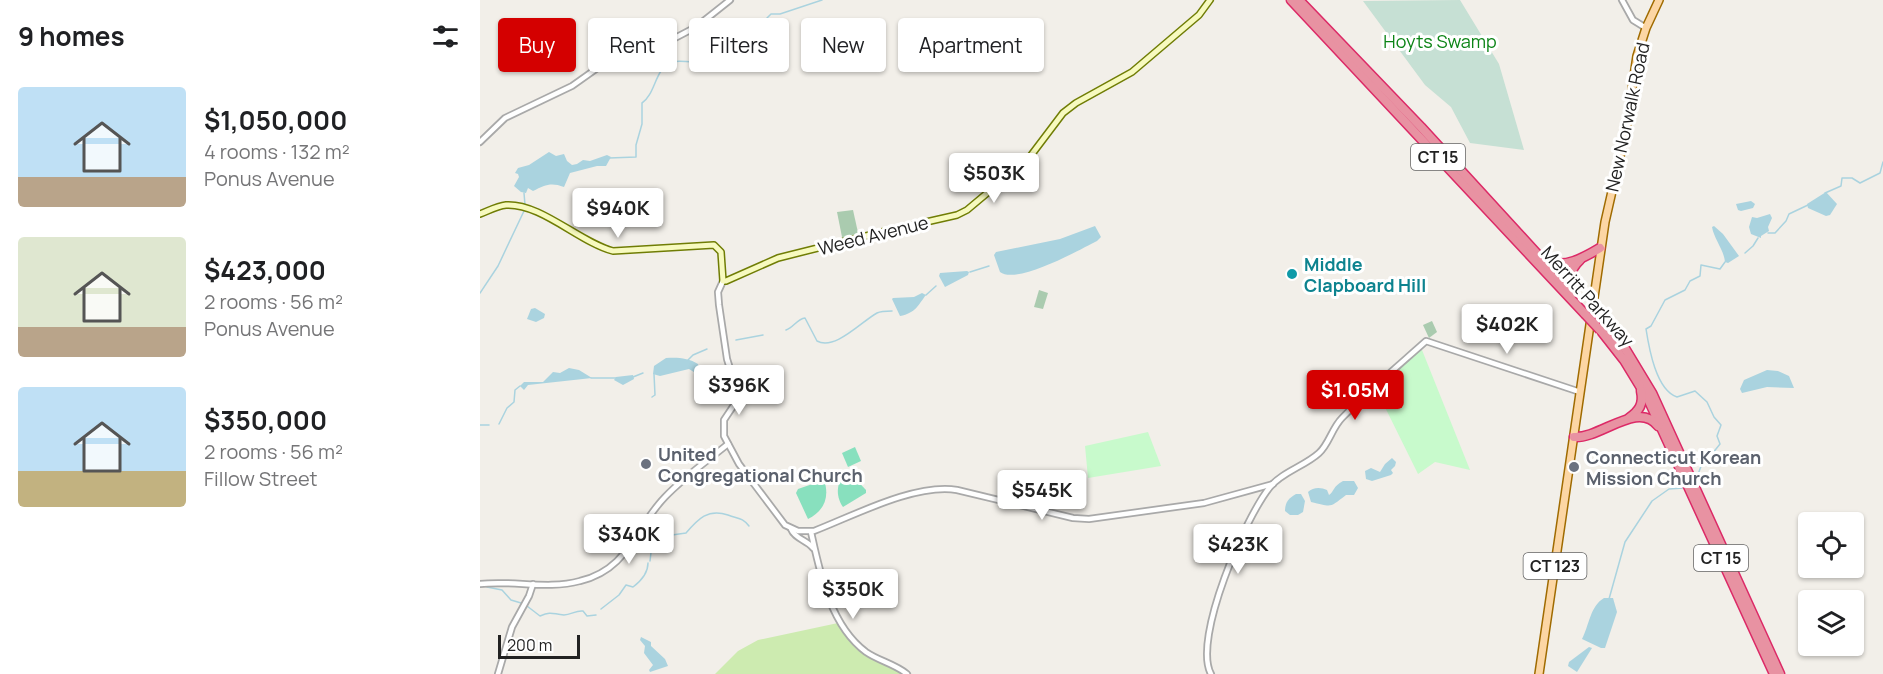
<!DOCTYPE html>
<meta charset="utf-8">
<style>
body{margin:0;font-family:Manrope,sans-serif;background:#f6f6f6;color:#202124;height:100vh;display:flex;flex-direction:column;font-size:22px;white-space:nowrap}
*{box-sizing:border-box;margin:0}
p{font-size:20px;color:#757577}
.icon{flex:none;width:33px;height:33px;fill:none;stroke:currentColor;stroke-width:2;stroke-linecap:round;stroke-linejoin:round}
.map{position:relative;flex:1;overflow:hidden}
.drawer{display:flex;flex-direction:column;background:#fff;width:480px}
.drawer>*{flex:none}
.hud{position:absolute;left:18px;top:18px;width:570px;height:54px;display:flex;gap:12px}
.fabs{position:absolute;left:1318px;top:512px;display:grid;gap:12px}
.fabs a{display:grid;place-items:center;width:66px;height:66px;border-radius:6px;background:#fff;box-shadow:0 2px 4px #0004;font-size:30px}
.scale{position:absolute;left:18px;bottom:15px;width:82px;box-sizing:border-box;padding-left:6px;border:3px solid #222;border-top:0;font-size:16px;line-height:21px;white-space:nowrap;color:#222;-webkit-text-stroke:4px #fff;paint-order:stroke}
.price{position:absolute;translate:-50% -51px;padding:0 14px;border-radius:6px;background:#fff;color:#222;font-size:20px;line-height:39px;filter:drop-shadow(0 2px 3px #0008)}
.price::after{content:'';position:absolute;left:50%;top:36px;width:18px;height:14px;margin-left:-9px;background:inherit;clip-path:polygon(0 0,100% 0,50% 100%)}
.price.active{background:#d40000;color:#fff}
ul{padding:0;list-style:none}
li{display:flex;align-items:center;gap:18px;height:150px;padding:0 18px}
li span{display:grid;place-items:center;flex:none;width:168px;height:120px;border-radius:6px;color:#555}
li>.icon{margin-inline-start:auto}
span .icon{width:72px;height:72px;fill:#fffc;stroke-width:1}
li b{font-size:26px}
h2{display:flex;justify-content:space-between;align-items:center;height:72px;padding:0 18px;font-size:26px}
.tag{padding:0 21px;border-radius:6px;background:#fff;box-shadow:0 2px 4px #0004;font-size:21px;line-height:54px}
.tag.active{background:#d40000;color:#fff}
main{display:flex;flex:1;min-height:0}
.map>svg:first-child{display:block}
</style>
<main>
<section class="drawer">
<h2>9 homes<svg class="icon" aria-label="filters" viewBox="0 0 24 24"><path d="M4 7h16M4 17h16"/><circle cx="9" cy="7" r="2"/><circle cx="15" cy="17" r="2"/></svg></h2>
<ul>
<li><span style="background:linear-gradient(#bfe0f5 75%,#b9a48a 0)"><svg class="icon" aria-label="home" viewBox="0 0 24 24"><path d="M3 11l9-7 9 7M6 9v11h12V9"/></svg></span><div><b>$1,050,000</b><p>4 rooms · 132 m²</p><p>Ponus Avenue</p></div></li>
<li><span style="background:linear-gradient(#dfe7d0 75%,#b9a48a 0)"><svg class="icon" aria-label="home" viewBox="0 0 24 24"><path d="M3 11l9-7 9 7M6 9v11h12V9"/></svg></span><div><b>$423,000</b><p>2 rooms · 56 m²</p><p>Ponus Avenue</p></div></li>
<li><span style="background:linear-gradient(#bfe0f5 70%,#c2b280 0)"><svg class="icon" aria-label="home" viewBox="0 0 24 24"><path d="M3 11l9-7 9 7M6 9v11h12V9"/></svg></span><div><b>$350,000</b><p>2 rooms · 56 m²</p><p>Fillow Street</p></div></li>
</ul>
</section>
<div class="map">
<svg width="1403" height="674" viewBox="0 0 1403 674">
<rect width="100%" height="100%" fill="#f2efe9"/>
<polygon fill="#cdebb0" points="358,623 382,653 423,674 235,674 258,651 278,640"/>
<polygon fill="#c6e0d4" points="980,0 1019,64 1044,150 990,143 971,107 945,85 883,1"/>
<g fill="#aacbaf">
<polygon points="373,210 379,237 363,242 357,212"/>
<polygon points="559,290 568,293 563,309 554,307"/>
<polygon points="952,321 957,332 949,338 943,325"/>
</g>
<g fill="#c8facc">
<polygon points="940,345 990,470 955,462 938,474 896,389 925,364"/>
<polygon points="668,432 681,466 608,478 605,446"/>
</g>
<g fill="#88e0be">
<polygon points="375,447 381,461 368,467 362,453"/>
<path d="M368,471L386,490V493L363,507C355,496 356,480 368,471Z"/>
<path d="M344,480C350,497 344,511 328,519L316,493L318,489Z"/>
</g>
<g fill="#aad3df">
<path d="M285,18L286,21C276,35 266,67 244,64C240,63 235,62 231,59C228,55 227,50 224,46L231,42L240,47L243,51L242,54L233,51C244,67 254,54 262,45V39Z"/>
<path d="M69,152L76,156L84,154L87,161L92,165L97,164L103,160L110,161L127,155L131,157L126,166H117L90,173L84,187C71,182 65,185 53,191L48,188L46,193L41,192L34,186L39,177L38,174L35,173L38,168L49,165Z"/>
<polygon points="1346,192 1357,204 1350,215 1346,216 1328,208 1327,204"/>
<polygon points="1271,201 1275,204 1273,208 1261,211 1258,210 1256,204"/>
<polygon points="1290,214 1292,218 1288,227 1289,231 1281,236 1281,238 1271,234 1269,227 1272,217 1277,218"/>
<path d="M615,226L621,237L617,241C599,250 537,285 520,272L514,255L516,252L580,239Z"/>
<path d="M1234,226L1243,234L1259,256L1248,263L1245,262C1244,250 1234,239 1232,227Z"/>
<polygon points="487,271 489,272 488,275 465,287 459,276 460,273"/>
<path d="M442,293L446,295C438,305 436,313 420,316L412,299L413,298L434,297Z"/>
<polygon points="55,308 65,314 64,318 56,322 47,319 51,309"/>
<path d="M186,358C197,357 209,358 218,364L220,373L217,374L209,369L180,376L173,374L174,366Z"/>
<polygon points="89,368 99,370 112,378 48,385 44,390 40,386 44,382 63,382 73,372 80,373"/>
<polygon points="1287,370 1298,371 1309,376 1314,388 1287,387 1262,393 1260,389 1264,380"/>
<polygon points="153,375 154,379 143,385 134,380 136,377"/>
<polygon points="281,380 284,388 280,395 271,390 270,386"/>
<polygon points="912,458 916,462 915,466 911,470 913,473 911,475 892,481 886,479 885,471 891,468 900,472 905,464"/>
<path d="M602,473H606V475C603,482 591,487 585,482L586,478Z"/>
<polygon points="564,476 570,480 569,485 562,486 553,484 553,480"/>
<path d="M863,481H874L878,488L874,495H866C849,508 853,507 831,502L828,492C833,487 841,487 847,490L849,495C854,492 853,486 863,481Z"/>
<path d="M816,494H821L825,501L823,512L818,515H810L805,511C805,502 809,498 816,494Z"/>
<path d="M1124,598H1133L1137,612L1125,648H1121L1102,639C1109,626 1110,606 1124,598Z"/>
<polygon points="161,637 171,642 171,646 185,659 188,666 170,672 169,670 173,665 164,653 165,646 160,640"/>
<polygon points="1109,647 1112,648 1097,672 1088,666 1089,662"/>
</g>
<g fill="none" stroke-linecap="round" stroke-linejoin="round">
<g stroke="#aad3df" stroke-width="1.5">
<polyline points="287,18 291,14 300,14 342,0"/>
<path d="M129,158L156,157V145L162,124V103C176,94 175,66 193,62C199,60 206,62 213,62L216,54L225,57L231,55"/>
<polyline points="44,193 45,205"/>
<polyline points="1345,193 1361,186 1362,178 1372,178 1380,183 1400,173 1403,162"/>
<polyline points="1288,233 1295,233 1306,221 1309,214 1328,205"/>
<polyline points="1265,253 1273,246 1278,238"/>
<polyline points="490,272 509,266"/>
<polyline points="0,293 18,266 44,211"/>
<polyline points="446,295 456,286"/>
<path d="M306,330C314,327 317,319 325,318L337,341C355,351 382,321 397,313C401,311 407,311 412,311"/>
<polyline points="256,340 283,335"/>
<polyline points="208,360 213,355 227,349"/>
<polyline points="153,377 163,373"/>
<polyline points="111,378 136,378"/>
<polyline points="172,397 175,395 174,374"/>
<polyline points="19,424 27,408 34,402 35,390 40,386"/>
<polyline points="0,425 9,425"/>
<path d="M1217,477L1223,461L1228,459L1240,444L1237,436L1241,425L1234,417L1227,402L1215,391L1197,397C1176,390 1169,348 1166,329L1171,326L1185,300L1205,290L1210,281L1220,276L1221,265L1240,269L1245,262"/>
<path d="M170,561L172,544L178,537L206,533C218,519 228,508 248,515C258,519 262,517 269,526"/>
<polyline points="0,581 7,581"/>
<polyline points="7,587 22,590 31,600 41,603"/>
<polyline points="1129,599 1145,542 1172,501 1189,489 1203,488"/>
<path d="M47,606L60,616C72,611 72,614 84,615C91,615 96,610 103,611L107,616L116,615"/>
<path d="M121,609L139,595L146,585L153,587C161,581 168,574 168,563"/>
</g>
<defs>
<g id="tertiary">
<polyline points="1142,0 1153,20 1166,28"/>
<polyline points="0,142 25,118 92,86 140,52 154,47 175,45 195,38 216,27 250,0"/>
<path d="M243,281L238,292L239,305L247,359L258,394L256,402L244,420V436L259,464L305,525L318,531H334C373,516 435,483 477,490L593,518L609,519L724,503L793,484"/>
<path d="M311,529C315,539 327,540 333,548"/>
<path d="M331,532C340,573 350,625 386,652C399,661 415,664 427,674"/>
<path d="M0,584C33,580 68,590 100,581C149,569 154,529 185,497C204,477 227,461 248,444"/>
<polyline points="18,674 32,627 49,596 53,584"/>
<path d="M731,674C712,639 766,516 790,487C802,472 825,466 839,453C849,444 852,428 862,418C888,391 918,366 946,341L1100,392"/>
</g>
<path id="secondary" d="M0,214C8,211 17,206 26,205C61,203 99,242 133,251L234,245L241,252L243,281H246L298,258L402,232L477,215L487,210L549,158L583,113L596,103L652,72L719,15L730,0"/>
<polyline id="primary" points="1059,674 1125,222 1146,130 1157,56 1166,28 1179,0"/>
<g id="motorway">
<polyline points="811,0 1105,314"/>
<polyline points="819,0 941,127 1093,293"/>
<path d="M1066,260C1083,270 1105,257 1120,248"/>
<path d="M1094,291C1088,280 1090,269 1100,260"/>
<polyline points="1119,321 1146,350 1172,393 1300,674"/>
<polyline points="1122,332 1144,360 1169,401 1294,674"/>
<path d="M1149,418C1159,411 1164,404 1161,391"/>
<path d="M1094,437C1120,439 1158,400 1178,426"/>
</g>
</defs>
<use href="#tertiary" stroke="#a9a9a9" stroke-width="8"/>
<use href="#secondary" stroke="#707d05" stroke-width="8"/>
<use href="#primary" stroke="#a06b00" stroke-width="10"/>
<use href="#motorway" stroke="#dc2a67" stroke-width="11"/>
<use href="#tertiary" stroke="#fff" stroke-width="4.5"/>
<use href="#secondary" stroke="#f7fabf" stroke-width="5"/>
<use href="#primary" stroke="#fcd6a4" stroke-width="7"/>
<use href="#motorway" stroke="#e892a2" stroke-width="8"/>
<defs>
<polyline id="motorway-bridge" points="1105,314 1120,330"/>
</defs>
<use href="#motorway-bridge" stroke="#dc2a67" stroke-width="11" stroke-linecap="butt"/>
<use href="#motorway-bridge" stroke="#e892a2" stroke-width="8"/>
</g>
<circle fill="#0f9aa8" stroke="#fff" stroke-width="2" cx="812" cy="274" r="6"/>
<g fill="#6b7280" stroke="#fff" stroke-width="2">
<circle cx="166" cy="464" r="6"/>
<circle cx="1094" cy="467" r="6"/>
</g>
<g text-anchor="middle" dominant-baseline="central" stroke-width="6" stroke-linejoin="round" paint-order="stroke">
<g fill="#fff" stroke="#646464" stroke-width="1.5">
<rect x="931" y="144" width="54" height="26" rx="4.5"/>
<rect x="1214" y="545" width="54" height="26" rx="4.5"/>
<rect x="1043.5" y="553" width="63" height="26" rx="4.5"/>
</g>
<g font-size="16" font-weight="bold" fill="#222">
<text x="958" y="157">CT 15</text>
<text x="1241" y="558">CT 15</text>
<text x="1075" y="566">CT 123</text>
</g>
<g font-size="18" fill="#0c8416" stroke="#fff">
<text x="960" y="41">Hoyts Swamp</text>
</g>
<g font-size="18" fill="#222" stroke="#fff">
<text transform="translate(1147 117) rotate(-78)">New Norwalk Road</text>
<text transform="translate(393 235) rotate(-14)">Weed Avenue</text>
<text transform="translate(1108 296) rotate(48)">Merritt Parkway</text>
</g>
<g font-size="18" font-weight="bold" fill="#0d838f" stroke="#fff" text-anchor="start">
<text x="824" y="264">Middle<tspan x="824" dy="21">Clapboard Hill</tspan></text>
</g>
<g font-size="18" font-weight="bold" fill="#5b616d" stroke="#fff" text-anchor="start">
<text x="178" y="454">United<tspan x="178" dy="21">Congregational Church</tspan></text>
<text x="1106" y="457">Connecticut Korean<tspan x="1106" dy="21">Mission Church</tspan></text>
</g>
</g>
</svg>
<div class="fabs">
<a><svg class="icon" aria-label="locate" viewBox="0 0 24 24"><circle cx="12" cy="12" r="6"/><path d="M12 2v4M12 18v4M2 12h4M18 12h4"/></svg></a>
<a><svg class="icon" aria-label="layers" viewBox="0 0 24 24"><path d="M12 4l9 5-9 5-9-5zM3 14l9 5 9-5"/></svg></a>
</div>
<div class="scale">200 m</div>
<b class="price" style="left:514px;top:204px">$503K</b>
<b class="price" style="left:138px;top:239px">$940K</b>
<b class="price" style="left:1027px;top:355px">$402K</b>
<b class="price" style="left:259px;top:416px">$396K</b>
<b class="price active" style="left:875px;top:421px">$1.05M</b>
<b class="price" style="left:562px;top:521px">$545K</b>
<b class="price" style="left:149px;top:565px">$340K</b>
<b class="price" style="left:758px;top:575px">$423K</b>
<b class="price" style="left:373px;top:620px">$350K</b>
<div class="hud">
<a class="tag active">Buy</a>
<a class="tag">Rent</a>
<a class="tag">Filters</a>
<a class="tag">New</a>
<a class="tag">Apartment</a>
</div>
</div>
</main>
